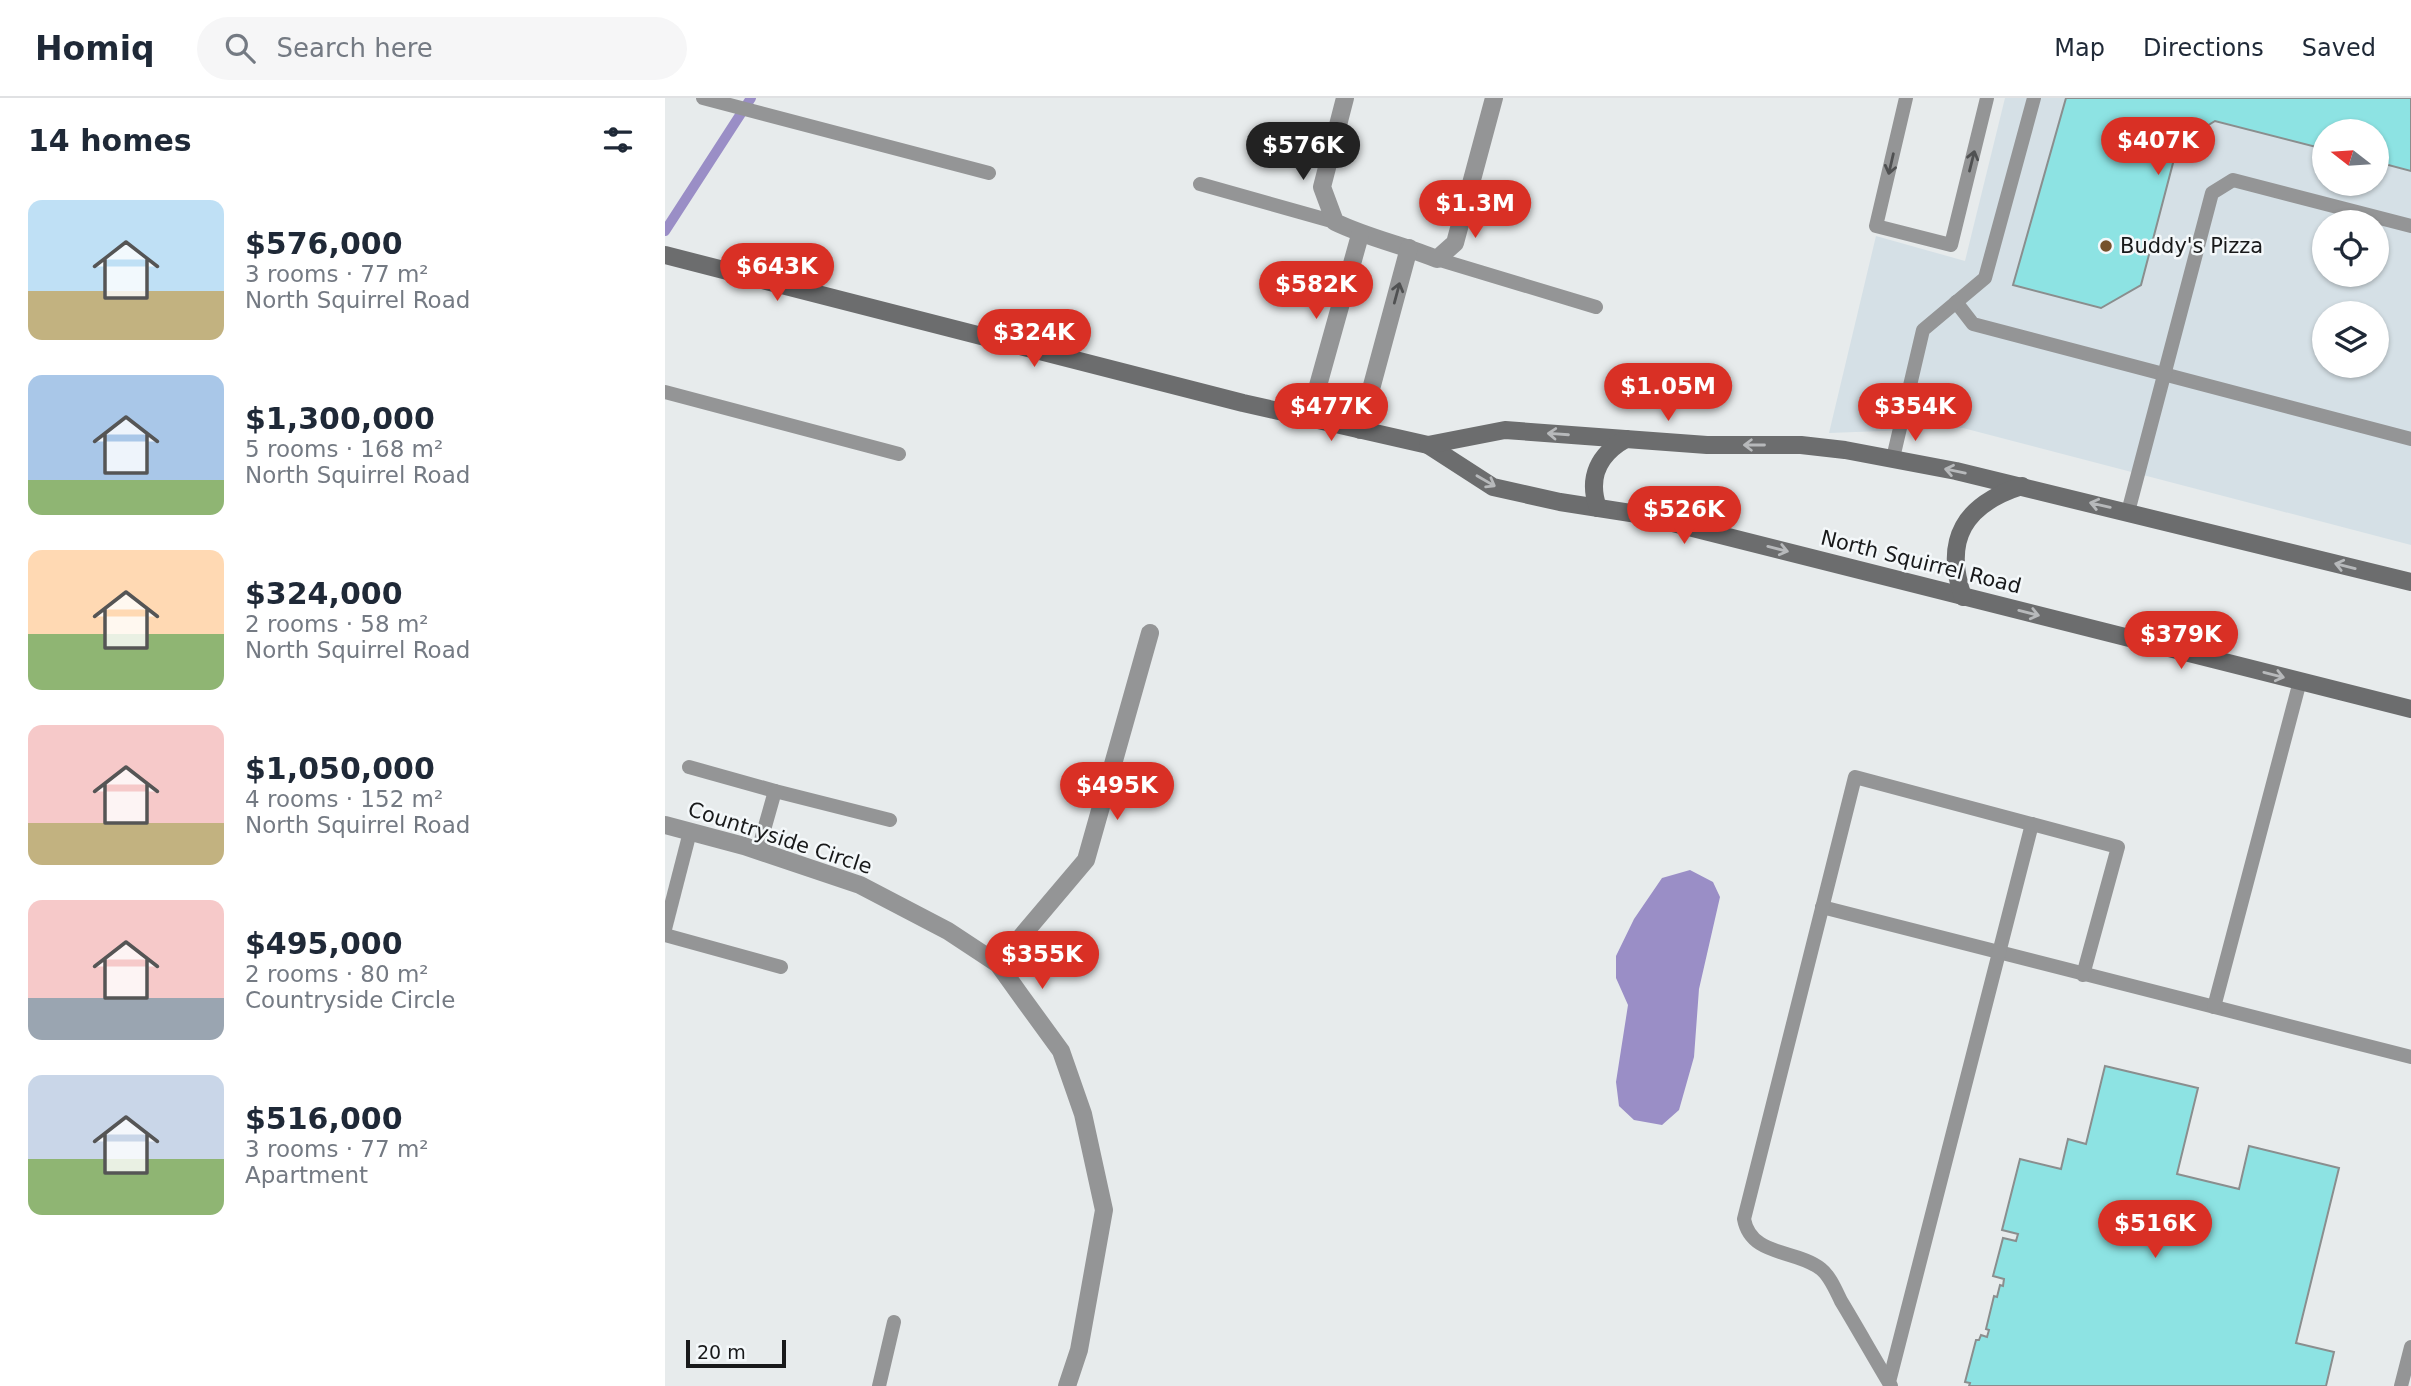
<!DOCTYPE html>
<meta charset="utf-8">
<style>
body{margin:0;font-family:"DejaVu Sans",sans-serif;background:#f6f6f7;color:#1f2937;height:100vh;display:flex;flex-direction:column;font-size:26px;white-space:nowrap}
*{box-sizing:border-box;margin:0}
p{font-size:23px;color:#747a83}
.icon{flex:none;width:38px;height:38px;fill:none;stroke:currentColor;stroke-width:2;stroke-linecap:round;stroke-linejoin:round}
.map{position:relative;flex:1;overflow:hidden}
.details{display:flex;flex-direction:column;background:#fff;width:665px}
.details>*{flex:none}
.needle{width:46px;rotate:287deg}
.tools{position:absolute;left:1647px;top:21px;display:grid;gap:14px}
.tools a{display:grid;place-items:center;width:77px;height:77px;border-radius:50%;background:#fff;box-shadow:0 2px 5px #0004;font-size:35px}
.scale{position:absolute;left:21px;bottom:18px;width:100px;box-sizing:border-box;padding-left:7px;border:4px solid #18191a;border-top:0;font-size:19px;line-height:24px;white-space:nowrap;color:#18191a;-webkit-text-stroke:5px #f4f8fa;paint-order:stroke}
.price{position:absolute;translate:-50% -60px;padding:0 16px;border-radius:24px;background:#d93025;color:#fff;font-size:23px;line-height:46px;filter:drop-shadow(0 2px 4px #0008)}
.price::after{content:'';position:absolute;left:50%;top:42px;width:21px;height:16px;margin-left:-10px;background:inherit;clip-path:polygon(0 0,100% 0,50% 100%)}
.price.active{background:#222;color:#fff}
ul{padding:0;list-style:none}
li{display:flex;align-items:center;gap:21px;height:175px;padding:0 28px}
li span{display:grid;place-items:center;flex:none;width:196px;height:140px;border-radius:14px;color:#555}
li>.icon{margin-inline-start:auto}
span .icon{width:84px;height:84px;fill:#fffc;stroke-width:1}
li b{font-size:30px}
h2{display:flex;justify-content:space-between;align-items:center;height:84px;padding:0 28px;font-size:30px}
header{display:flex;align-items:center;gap:42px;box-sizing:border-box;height:98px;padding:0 35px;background:#fff;border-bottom:2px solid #e0e1e3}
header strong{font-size:33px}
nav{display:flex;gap:38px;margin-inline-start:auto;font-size:24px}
.search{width:490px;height:63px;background:#f6f6f7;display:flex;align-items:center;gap:18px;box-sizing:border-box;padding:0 24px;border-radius:38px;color:#747a83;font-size:26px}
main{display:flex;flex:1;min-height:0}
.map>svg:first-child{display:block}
</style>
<header>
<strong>Homiq</strong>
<div class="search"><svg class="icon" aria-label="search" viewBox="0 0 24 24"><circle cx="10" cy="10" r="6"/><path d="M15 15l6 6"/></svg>Search here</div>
<nav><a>Map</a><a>Directions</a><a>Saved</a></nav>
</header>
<main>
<section class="details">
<h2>14 homes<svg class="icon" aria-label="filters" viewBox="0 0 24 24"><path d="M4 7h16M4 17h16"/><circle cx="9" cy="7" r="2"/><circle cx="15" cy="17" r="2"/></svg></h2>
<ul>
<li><span style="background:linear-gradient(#bfe0f5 65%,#c2b280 0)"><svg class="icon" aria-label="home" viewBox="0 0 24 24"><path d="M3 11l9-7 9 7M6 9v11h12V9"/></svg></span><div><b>$576,000</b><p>3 rooms · 77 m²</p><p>North Squirrel Road</p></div></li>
<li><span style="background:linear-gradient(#a9c7e8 75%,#8fb573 0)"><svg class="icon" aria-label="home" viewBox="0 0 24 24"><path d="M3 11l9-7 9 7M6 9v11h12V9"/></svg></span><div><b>$1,300,000</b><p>5 rooms · 168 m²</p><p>North Squirrel Road</p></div></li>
<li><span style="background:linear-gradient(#ffd9b3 60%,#8fb573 0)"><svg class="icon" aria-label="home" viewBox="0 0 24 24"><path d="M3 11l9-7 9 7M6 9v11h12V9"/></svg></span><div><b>$324,000</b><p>2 rooms · 58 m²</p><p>North Squirrel Road</p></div></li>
<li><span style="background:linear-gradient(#f6c9c9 70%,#c2b280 0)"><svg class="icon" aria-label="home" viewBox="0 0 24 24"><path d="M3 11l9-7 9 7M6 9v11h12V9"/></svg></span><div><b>$1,050,000</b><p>4 rooms · 152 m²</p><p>North Squirrel Road</p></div></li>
<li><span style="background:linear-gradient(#f6c9c9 70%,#9aa5b1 0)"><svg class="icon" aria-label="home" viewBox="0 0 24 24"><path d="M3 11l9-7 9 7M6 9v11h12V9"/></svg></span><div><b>$495,000</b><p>2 rooms · 80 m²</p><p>Countryside Circle</p></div></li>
<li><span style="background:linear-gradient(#c9d6e8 60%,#8fb573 0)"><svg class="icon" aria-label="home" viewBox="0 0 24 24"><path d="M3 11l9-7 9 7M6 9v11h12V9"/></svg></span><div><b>$516,000</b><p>3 rooms · 77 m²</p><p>Apartment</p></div></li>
</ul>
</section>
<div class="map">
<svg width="1746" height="1288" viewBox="0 0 1746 1288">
<rect width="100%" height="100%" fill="#e7ebec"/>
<path fill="#d5e0e6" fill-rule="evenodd" d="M1340,0H1746V447L1298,330L1164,335L1211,138L1300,163ZM1659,33H1712V86H1659ZM1659,124H1712V177H1659ZM1659,215H1712V268H1659Z"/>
<polygon fill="#9a8ec6" points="1025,772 1048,784 1055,799 1034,891 1029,959 1014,1012 997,1027 969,1022 954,1008 951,984 963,907 951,880 951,858 969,821 997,780"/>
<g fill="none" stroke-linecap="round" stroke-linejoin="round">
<polyline stroke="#9a8ec6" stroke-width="10" points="0,133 86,0"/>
</g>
<g fill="#8de3e3" stroke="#8a8e8e" stroke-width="2">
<polygon points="1401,0 1746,0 1746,73 1712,64 1712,33 1659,33 1659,51 1550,23 1513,46 1476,187 1436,210 1348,187"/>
<polygon points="1440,968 1533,990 1512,1076 1574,1091 1584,1048 1674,1070 1631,1245 1669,1254 1661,1288 1304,1288 1305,1285 1300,1284 1311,1242 1314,1242 1316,1237 1322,1239 1324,1232 1321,1231 1329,1198 1332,1199 1335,1187 1338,1188 1339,1181 1328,1178 1338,1140 1351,1143 1353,1136 1337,1132 1355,1061 1396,1071 1403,1041 1421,1046"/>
</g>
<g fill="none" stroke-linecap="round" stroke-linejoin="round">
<g stroke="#949596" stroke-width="14">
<polyline points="38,0 324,75"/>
<polyline points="1241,0 1211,128 1286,147 1322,0"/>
<polyline points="535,86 670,124"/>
<polyline points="772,161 931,209"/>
<polyline points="1291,204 1308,226 1746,341"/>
<polyline points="0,294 234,356"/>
<polyline points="1228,360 1258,232 1320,180 1369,0"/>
<polyline points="1463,414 1547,95 1568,82 1746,128"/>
<polyline points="24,669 110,693"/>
<polyline points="93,753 110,693 225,722"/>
<polyline points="1157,809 1746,959"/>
<polyline points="0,831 25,734"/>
<polyline points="0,837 116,869"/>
<polyline points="1549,909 1635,583"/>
<polyline points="1224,1284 1367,726"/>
<polyline points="214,1288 229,1224"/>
<path d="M1226,1288C1209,1260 1193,1231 1176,1203C1171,1193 1165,1178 1156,1171C1131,1151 1086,1159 1079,1121L1190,679L1453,749L1418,877"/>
<polyline points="1736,1288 1746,1249"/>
</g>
<g stroke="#949596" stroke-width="18">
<path d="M680,0L657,89L670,124C703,140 738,147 772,161L790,145L829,0"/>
<polyline points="644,320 695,137"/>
<polyline points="695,332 744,150"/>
<polyline points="0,727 79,748 195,787 283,833 333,866 356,898 396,953 418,1016 439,1112 414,1252 402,1288"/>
<polyline points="333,866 421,762 485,535"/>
</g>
<g stroke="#6c6d6e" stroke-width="18">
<polyline points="0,157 578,305 763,347 828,389 895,404 972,416 1746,611"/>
<polyline points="763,347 840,332 1042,347 1136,347 1180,352 1291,373 1746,484"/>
<path d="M933,410C922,379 934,356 961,341"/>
<path d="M1298,499C1278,441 1300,406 1357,388"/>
</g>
</g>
<defs><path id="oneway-shaft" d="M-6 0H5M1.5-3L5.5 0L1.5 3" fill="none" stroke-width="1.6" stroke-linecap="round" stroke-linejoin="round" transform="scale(1.75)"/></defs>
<g stroke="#505152">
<use href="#oneway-shaft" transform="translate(1307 63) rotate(-76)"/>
<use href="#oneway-shaft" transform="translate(1226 66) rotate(103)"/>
<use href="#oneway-shaft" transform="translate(732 195) rotate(-75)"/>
</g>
<g stroke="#b7b9bb">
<use href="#oneway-shaft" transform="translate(893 336) rotate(-176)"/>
<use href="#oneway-shaft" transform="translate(1089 347) rotate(180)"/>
<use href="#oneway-shaft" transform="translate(1290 373) rotate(-168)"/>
<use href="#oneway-shaft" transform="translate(821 383) rotate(30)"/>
<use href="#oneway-shaft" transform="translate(1435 407) rotate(-167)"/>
<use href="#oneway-shaft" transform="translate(1113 451) rotate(14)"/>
<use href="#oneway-shaft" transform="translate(1680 468) rotate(-166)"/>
<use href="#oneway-shaft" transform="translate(1364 515) rotate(14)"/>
<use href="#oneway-shaft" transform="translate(1609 577) rotate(14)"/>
</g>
<circle fill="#75512b" stroke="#f4f8fa" stroke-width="2.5" cx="1441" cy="148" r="7"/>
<g text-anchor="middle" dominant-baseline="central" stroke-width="5" stroke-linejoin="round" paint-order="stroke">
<g font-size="21" fill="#18191a" stroke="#f4f8fa" text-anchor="start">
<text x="1455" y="148">Buddy's Pizza</text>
</g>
<g font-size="21" fill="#18191a" stroke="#f4f8fa">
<text transform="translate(1256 464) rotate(14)">North Squirrel Road</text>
<text transform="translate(115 740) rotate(18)">Countryside Circle</text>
</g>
</g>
</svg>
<div class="tools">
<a><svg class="needle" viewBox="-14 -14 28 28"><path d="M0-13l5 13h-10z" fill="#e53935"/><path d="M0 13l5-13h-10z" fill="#747a83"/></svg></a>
<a><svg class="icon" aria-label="locate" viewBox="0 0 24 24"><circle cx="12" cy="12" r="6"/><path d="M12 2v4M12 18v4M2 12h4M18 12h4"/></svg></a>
<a><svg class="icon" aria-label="layers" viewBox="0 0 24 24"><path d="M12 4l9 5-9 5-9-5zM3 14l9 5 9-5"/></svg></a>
</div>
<div class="scale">20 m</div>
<b class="price" style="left:1493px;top:79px">$407K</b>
<b class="price active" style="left:638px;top:84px">$576K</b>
<b class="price" style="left:810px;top:142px">$1.3M</b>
<b class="price" style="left:112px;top:205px">$643K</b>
<b class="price" style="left:651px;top:223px">$582K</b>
<b class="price" style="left:369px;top:271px">$324K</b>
<b class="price" style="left:1003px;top:325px">$1.05M</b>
<b class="price" style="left:666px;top:345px">$477K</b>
<b class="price" style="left:1250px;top:345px">$354K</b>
<b class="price" style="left:1019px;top:448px">$526K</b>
<b class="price" style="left:1516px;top:573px">$379K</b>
<b class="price" style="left:452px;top:724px">$495K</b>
<b class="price" style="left:377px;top:893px">$355K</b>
<b class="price" style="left:1490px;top:1162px">$516K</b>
</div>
</main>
